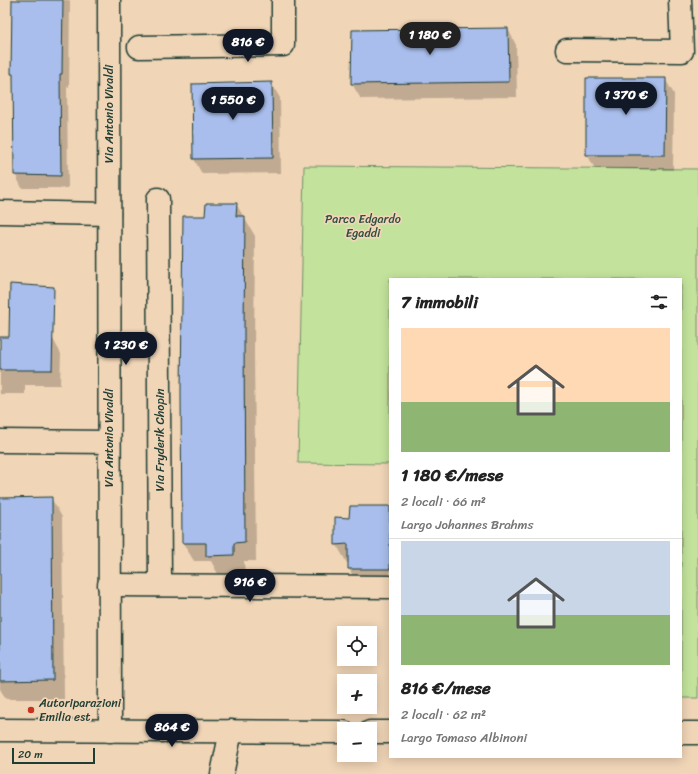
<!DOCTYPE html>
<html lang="it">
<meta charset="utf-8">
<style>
body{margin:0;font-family:Sriracha,sans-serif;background:#f2f2f2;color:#222;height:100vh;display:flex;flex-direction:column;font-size:15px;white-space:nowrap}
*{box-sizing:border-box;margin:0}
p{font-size:13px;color:#767676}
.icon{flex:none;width:22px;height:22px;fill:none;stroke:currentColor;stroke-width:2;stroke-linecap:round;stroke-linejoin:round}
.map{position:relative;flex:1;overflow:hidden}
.sheet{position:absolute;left:389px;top:278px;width:293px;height:480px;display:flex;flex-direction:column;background:#fff;border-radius:0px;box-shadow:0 2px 10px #0003}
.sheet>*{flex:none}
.buttons{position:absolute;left:337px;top:626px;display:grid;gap:8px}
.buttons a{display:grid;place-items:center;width:40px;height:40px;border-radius:0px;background:#fff;box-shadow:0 2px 10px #0003;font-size:20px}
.scale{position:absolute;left:12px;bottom:10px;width:83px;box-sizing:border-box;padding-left:4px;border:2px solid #1f3d34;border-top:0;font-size:11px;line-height:14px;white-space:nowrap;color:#1f3d34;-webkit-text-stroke:3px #f0d5b7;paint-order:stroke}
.price{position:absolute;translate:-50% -34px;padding:0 9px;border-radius:14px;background:#111827;color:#fff;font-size:13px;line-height:26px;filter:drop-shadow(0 1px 2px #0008)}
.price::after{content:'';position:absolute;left:50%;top:24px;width:12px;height:9px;margin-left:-6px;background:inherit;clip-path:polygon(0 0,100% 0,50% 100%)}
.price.active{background:#222;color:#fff}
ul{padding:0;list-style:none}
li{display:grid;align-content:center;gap:8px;height:212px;padding:0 12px}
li+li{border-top:1px solid #e0e0e0}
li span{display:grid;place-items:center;height:124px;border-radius:0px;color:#555}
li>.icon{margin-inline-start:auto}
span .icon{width:72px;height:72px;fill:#fffc;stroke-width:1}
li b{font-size:17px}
h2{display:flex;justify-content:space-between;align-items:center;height:48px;padding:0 12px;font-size:17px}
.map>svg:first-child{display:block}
</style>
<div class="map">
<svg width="698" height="774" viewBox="0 0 698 774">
<rect width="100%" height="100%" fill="#f0d5b7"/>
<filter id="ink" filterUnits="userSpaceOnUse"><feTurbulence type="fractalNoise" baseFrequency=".025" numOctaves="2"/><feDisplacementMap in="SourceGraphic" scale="8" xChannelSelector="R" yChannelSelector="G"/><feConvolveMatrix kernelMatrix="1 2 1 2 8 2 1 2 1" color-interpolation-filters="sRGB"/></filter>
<g filter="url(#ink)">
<polygon fill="#c3e39c" stroke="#719068" points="304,166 698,169 698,698 681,698 681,279 390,279 390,464 298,463"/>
<g fill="#0003">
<polygon points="13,0 69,0 70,1 69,87 67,87 68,188 22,188 15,174 14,77 12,73"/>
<polygon points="508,29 516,45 517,97 361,99 352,84"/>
<polygon points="665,79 674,94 673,170 595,169 587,154"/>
<polygon points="271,83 280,98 281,173 202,174 194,159"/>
<polygon points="236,204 255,236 254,350 256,561 244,561 245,574 218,574 211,561 194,561 183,543 206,217"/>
<polygon points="53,339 61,354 60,385 25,385 25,394 0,394 0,341"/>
<polygon points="51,498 62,517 64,699 6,699 0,689 0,499"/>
<polygon points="390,507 390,588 360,587 349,569 349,563 347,563 336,544 350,519"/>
</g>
<g fill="#a9beec" stroke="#1f3d34">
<polygon points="12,0 63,0 62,74 60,74 61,176 14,175 13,74 11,74"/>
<polygon points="508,28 509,82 351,84 352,30"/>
<polygon points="586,78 666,78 665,155 586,155"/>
<polygon points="272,82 273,158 193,159 192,84"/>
<polygon points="206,203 237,203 236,216 245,216 244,330 245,542 234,543 234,555 206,556 206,543 182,543 181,391 183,216 205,216"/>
<polygon points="10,284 54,287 52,370 0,370 0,337 9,337"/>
<polygon points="52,497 53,680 0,681 0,498"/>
<polygon points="350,506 390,506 390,569 348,569 348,544 335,545 335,517 349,518"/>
</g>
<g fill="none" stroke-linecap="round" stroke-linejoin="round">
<defs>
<g id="street">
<polyline points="109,0 110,731"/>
<polyline points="139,47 283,45 283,0"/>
<polyline points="567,50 682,51 680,0"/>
<polyline points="158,199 160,585"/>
<polyline points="0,212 109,214"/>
<polyline points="0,441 109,442"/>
<polyline points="109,585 390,587"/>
<polyline points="222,774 231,731"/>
</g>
<g id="secondary">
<polyline points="0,730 344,732"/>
<polyline points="370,732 390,732"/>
<polyline points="681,733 698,733"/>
</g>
</defs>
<use href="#street" stroke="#1f3d34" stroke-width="25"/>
<use href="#secondary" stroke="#1f3d34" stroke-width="25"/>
<use href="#street" stroke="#f0d5b7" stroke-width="22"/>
<use href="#secondary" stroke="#f0d5b7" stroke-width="22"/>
</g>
</g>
<circle fill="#c8321e" stroke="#f0d5b7" stroke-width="1.5" cx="31" cy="710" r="4"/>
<g text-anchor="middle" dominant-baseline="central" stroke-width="3.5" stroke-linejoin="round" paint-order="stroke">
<g font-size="12" fill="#1f3d34" stroke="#f0d5b7">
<text transform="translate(109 114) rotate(-90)">Via Antonio Vivaldi</text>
<text transform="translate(109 438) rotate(-90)">Via Antonio Vivaldi</text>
<text transform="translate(160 440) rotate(-90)">Via Fryderik Chopin</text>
</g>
<g font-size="12" fill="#2f4e3e" stroke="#f0d5b7">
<text x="363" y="219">Parco Edgardo<tspan x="363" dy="14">Egaddi</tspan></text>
</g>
<g font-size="12" fill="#1f3d34" stroke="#f0d5b7" text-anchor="start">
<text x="39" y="703">Autoriparazioni<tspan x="39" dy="14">Emilia est</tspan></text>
</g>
</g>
</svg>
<div class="buttons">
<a><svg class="icon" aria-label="locate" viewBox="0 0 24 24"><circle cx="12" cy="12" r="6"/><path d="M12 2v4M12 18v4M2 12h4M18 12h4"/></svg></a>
<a>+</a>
<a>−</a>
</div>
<div class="scale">20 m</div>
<b class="price active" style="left:430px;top:56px">1 180 €</b>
<b class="price" style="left:248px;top:63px">816 €</b>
<b class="price" style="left:626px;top:116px">1 370 €</b>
<b class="price" style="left:233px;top:121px">1 550 €</b>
<b class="price" style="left:126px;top:366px">1 230 €</b>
<b class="price" style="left:250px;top:603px">916 €</b>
<b class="price" style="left:172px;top:748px">864 €</b>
<section class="sheet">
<h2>7 immobili<svg class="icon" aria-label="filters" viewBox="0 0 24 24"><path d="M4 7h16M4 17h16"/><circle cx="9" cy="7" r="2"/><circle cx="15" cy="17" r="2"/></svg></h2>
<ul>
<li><span style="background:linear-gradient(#ffd9b3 60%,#8fb573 0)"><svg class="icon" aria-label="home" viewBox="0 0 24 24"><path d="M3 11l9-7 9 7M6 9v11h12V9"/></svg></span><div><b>1 180 €/mese</b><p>2 locali · 66 m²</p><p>Largo Johannes Brahms</p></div></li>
<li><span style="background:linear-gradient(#c9d6e8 60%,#8fb573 0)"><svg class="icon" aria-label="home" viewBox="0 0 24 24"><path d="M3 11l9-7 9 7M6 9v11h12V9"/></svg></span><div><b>816 €/mese</b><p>2 locali · 62 m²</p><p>Largo Tomaso Albinoni</p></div></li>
</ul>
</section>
</div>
